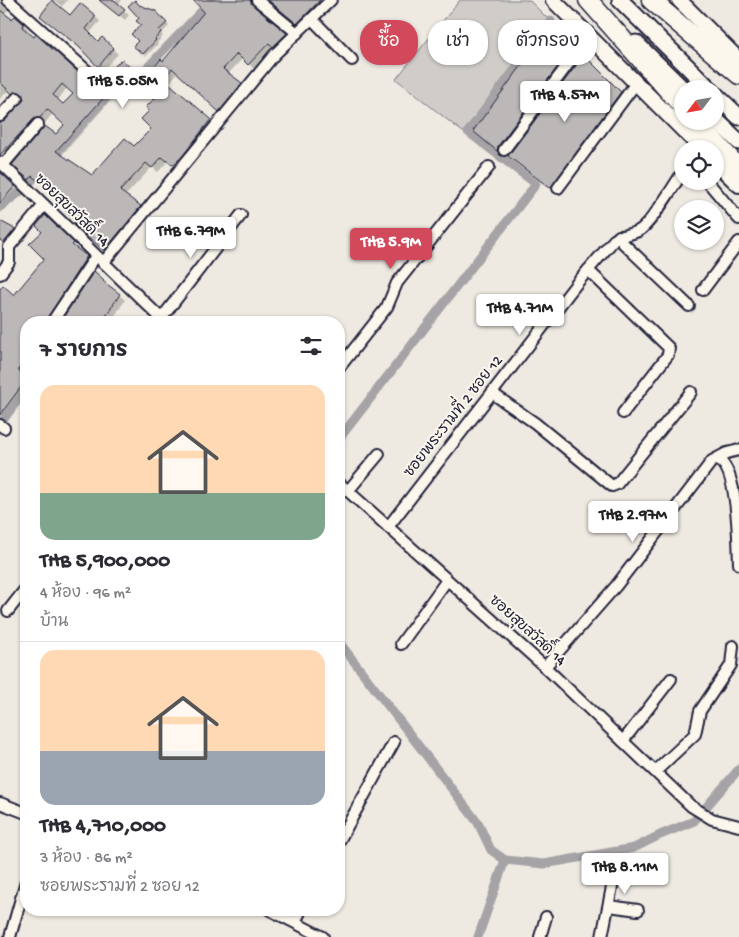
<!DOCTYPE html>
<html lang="th">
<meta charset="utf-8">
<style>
body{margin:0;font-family:"Gochi Hand","Playpen Sans Thai",sans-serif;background:#f2f2f3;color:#2b2b33;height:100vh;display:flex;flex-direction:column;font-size:19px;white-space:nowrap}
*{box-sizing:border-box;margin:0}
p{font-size:16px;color:#7c7c81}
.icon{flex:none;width:28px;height:28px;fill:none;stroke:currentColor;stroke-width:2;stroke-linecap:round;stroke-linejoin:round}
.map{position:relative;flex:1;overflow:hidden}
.side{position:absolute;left:20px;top:316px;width:325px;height:600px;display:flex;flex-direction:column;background:#fff;border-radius:20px;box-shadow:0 1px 4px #0004}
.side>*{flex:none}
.hud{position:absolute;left:360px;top:20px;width:304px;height:45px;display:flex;gap:10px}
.needle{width:32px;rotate:239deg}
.fabs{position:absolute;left:674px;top:80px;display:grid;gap:10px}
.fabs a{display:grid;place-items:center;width:50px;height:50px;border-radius:50%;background:#fff;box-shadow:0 1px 4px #0004;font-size:25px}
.price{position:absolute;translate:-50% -42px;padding:0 11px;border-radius:5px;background:#fff;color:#222;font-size:16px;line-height:32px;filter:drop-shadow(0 1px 2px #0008)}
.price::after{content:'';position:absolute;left:50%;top:30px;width:15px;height:11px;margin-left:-8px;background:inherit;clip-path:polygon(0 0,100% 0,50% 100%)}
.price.selected{background:#d1495b;color:#fff}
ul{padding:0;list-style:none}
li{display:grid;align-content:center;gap:10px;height:265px;padding:0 20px}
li+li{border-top:1px solid #e1e1e2}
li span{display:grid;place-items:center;height:155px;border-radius:15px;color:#555}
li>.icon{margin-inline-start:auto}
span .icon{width:90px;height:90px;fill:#fffc;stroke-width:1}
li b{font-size:21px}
h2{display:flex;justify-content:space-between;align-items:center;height:60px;padding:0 20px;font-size:21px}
.chip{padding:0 18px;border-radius:20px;background:#fff;box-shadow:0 1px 4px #0004;font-size:18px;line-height:45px}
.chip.selected{background:#d1495b;color:#fff}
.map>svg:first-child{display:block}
</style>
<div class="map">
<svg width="739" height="937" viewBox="0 0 739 937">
<rect width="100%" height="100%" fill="#eeeae2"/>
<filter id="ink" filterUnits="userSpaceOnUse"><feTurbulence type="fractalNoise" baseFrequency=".02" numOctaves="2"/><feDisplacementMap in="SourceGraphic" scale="10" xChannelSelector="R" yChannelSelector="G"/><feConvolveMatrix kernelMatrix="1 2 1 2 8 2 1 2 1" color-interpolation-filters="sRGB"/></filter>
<g filter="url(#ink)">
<polygon fill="#d0cdc9" stroke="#797882" points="460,0 529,0 548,19 464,133 396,79"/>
<g fill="#0003" fill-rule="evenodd">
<path d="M0,0H8L6,5L8,10L4,14L12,20L15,17L29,30L26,32L86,81L93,91L106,95L111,100L61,156L92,177L134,148L153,129L150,111L163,92V63L206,12L195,0H252L256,4L257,10L291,39L279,51L275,47L254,69L243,58L228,74L246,89L224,116L178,72L168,85L215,125L178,169L168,161L158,172L152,167L125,196L145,212L110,256L80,228L68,204L38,181L35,184L14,164L57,136L66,125L53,113L46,122L38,124L9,158L0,148V124L6,122L25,100L24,97L18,98L9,89L0,99ZM67,88L75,94L63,106L57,101Z"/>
<polygon points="54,0 68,0 62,6"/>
<polygon points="102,0 122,0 118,5 129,15 125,20"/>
<polygon points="275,0 331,0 303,27"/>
<polygon points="80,5 100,21 89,34 98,43 102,39 118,54 103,70 84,51"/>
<polygon points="139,6 155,12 169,26 161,34 163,36 157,43 158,44 146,56 135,46 140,41 142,25"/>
<polygon points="573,46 577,49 501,153 478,135"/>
<polygon points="584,57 624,96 554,191 513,159"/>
<polygon points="122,61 139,78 128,82 119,92 113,86"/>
<polygon points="0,173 20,192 0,213"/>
<polygon points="45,217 92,263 52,322 26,322 26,372 23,376 26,378 26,392 7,418 0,413 0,288 15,296 46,259"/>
<polygon points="0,222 19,236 10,247 0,239"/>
<polygon points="94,273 125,300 111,322 61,322"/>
</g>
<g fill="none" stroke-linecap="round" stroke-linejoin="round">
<g stroke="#a6a3a7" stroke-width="9">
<polyline points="50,159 123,79 139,76 212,0"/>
<polyline points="0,207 23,190 42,169"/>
<polyline points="0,424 26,389"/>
<polyline points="339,439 536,184 468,132 551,21"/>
<polyline points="339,642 478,823 491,850 505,860"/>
<polyline points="478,937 505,860 544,864 634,848 660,835 694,821 739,769"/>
</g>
</g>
<g fill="#bcb8b8" stroke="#22223b" fill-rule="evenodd">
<polygon points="52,0 70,15 80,3 96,16 86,29 98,41 102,37 114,48 98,67 78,46 40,16"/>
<polygon points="99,0 114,0 125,9 119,16"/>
<polygon points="135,0 139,5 156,11 167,23 159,30 161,32 155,39 156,40 143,54 133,46 138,41 131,34 141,25 136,21 139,18 128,6"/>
<path d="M193,0H250L253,5L287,33L273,47L269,43L248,65L237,54L223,69L242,83L219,112L172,68L164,79L211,119L181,158L172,165L162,157L152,168L146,163L120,191L141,206L104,251L73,223L76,221L63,207L67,204L32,176L29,180L12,165L45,126L56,134L64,125L47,109L40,118L33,120L0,155V123L5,121L24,99L21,93L16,91L12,94L0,82V10L12,19L15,16L24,24L22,27L34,37L36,34L87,80L85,82L93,90L95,87L107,94L56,151L92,175L125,138L134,146L151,129L141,119L149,111L146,107L161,92L145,78L161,59L163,61L204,12ZM62,84L73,94L63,104L53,95Z"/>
<polygon points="268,0 320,0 297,24"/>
<polygon points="551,26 574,45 498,146 497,151 473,131"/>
<polygon points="584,55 621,92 550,188 508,156"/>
<polygon points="122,59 134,72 122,77 112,88 104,77"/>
<polygon points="0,172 15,186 0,203"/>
<polygon points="45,215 74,243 72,245 87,256 45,322 26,322 26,359 18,370 26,376 26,380 0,415 0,289 3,285 14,295 44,259 29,244 42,232 36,226"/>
<polygon points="0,221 15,229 4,243 0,240"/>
<polygon points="94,271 104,280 103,281 120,294 102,322 60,322"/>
</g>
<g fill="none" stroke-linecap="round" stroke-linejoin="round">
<defs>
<g id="street">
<polyline points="8,0 105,87"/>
<polyline points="257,0 297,33"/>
<polyline points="312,19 352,60"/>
<polyline points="0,116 17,98"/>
<polyline points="504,150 589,36"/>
<polyline points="0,162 165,322"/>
<polyline points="3,165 38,124"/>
<polyline points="707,181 739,219"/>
<polyline points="558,188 636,83"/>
<polyline points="619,236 623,243 689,306"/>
<polyline points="103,263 274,55 331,0"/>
<polyline points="588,270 669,348 668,355 623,413"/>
<polyline points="0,274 9,262 9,247 44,205"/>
<polyline points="703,290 739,242"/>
<polyline points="161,319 241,215"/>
<polyline points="52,322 96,256"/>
<polyline points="339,368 387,307 397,283 489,167"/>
<polyline points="492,393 535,423 612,486 617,484 691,392"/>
<polyline points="0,425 4,428"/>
<path d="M716,459C739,465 738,543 739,564"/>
<polyline points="339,483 545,667 691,806 712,819 739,826"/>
<polyline points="348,491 379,454"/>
<path d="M388,527L577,283L614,240C622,234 632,235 640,230C652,222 673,187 682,173"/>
<polyline points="8,611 26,588"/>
<polyline points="401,644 447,580"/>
<polyline points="545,667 616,586 712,461 727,453 739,450"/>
<polyline points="623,741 671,679"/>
<polyline points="656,771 695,734 700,711 731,665 733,646"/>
<polyline points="0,803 26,813"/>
<polyline points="339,841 394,742"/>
<polyline points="609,906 638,910"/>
<polyline points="270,910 323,937"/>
<polyline points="295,922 301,910"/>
<polyline points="10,937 26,881"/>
<polyline points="540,937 546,917"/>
<polyline points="602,937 617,862"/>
</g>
<g id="secondary">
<polyline points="553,0 702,149"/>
<polyline points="679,0 739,60"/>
<polyline points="715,162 739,185"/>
</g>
<g id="primary">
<polyline points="620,0 710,89"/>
<polyline points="636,43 683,89"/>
<polyline points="715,94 739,117"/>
<polyline points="715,119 739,142"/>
</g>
<g id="highway">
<polyline points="588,0 682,106"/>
<polyline points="651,0 739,75"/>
<polyline points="696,121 739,168"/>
</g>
</defs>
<use href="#street" stroke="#22223b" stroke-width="14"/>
<use href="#secondary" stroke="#22223b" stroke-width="18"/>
<use href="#primary" stroke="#22223b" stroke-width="19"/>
<use href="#highway" stroke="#22223b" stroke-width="21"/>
<use href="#street" stroke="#fbf7ec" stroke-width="10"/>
<use href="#secondary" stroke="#fbf7ec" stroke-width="14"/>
<use href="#primary" stroke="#fbf7ec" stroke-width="15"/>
<use href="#highway" stroke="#fbf7ec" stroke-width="18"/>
</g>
</g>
<g text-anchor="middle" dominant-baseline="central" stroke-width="4" stroke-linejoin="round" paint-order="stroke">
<g font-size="15" fill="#22223b" stroke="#fbf7ec">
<text transform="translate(71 211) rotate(44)">ซอยสุขสวัสดิ์ 14</text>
<text transform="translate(454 417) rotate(-52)">ซอยพระรามที่ 2 ซอย 12</text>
<text transform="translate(527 631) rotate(42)">ซอยสุขสวัสดิ์ 14</text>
</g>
</g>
</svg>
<div class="fabs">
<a><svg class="needle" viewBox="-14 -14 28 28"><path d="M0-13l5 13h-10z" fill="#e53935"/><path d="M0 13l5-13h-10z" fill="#7c7c81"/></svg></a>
<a><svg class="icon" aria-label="locate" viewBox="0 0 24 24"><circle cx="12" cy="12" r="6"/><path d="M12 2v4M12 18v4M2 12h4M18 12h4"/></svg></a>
<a><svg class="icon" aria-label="layers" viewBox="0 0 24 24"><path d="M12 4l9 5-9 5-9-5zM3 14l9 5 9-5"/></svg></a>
</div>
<b class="price" style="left:123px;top:109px">THB 5.05M</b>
<b class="price" style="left:565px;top:123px">THB 4.57M</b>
<b class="price" style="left:191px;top:259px">THB 6.79M</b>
<b class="price selected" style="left:391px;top:270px">THB 5.9M</b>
<b class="price" style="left:520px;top:336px">THB 4.71M</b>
<b class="price" style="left:633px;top:543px">THB 2.97M</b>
<b class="price" style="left:625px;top:895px">THB 8.11M</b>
<div class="hud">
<a class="chip selected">ซื้อ</a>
<a class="chip">เช่า</a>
<a class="chip">ตัวกรอง</a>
</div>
<section class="side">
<h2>7 รายการ<svg class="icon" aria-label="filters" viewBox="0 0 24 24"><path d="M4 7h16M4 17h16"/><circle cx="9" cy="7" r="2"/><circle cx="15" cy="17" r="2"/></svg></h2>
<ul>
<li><span style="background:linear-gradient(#ffd9b3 70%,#7fa58c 0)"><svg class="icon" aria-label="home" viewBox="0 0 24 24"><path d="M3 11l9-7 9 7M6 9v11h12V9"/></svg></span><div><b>THB 5,900,000</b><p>4 ห้อง · 96 m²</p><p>บ้าน</p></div></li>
<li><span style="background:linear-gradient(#ffd9b3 65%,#9aa5b1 0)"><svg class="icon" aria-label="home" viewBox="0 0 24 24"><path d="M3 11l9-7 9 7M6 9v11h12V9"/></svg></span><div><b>THB 4,710,000</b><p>3 ห้อง · 86 m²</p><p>ซอยพระรามที่ 2 ซอย 12</p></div></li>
</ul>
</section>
</div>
